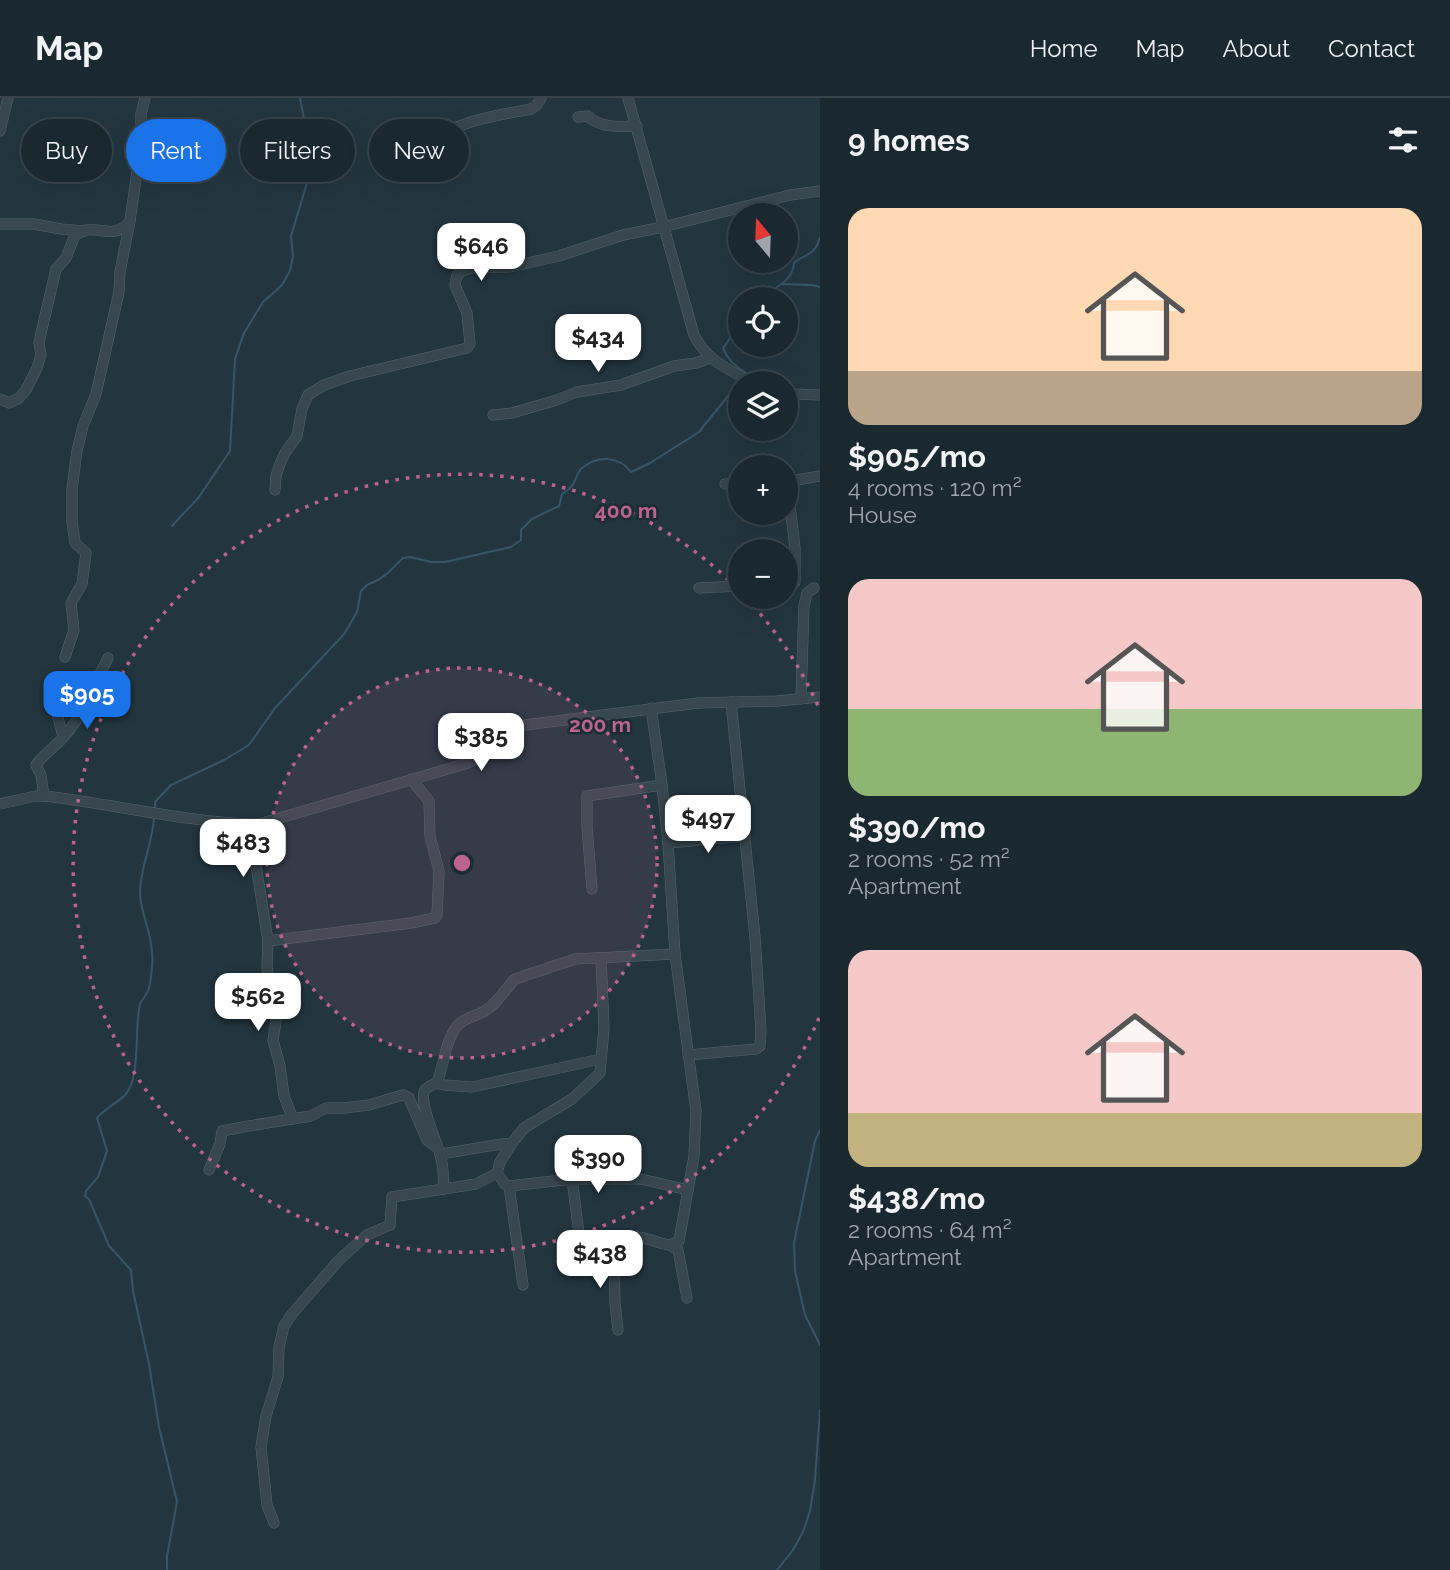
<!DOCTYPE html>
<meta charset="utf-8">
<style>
body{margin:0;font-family:Raleway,sans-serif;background:#27343c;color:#f1f3f6;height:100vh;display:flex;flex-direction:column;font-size:26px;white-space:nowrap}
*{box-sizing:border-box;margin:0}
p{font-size:23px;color:#9fa6ab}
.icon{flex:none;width:38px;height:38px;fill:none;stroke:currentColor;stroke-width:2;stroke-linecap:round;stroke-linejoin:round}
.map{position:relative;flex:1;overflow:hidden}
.panel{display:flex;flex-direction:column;background:#1a2830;width:630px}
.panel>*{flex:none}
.top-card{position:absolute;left:21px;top:21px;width:665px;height:63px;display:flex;gap:14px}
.needle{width:46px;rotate:341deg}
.tools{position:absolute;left:728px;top:105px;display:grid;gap:14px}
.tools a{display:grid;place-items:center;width:70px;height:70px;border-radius:50%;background:#1a2830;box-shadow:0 7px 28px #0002,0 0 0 2px #38444c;font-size:35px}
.price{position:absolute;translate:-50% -60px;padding:0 16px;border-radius:14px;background:#fff;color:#222;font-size:23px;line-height:46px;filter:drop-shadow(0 2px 4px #0008)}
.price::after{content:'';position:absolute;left:50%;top:42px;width:21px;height:16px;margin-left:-10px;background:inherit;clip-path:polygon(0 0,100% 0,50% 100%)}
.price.on{background:#1a73e8;color:#fff}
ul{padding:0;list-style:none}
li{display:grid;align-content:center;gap:14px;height:371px;padding:0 28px}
li span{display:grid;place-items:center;height:217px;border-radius:21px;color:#555}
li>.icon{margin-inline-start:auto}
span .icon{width:126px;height:126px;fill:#fffc;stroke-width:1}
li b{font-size:30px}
h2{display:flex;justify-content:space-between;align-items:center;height:84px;padding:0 28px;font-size:30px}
.pill{padding:0 24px;border-radius:32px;background:#1a2830;box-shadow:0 7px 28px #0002,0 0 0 2px #38444c;font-size:24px;line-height:63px}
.pill.on{background:#1a73e8;color:#fff}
header{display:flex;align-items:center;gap:42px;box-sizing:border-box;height:98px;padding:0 35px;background:#1a2830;border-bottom:2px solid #38444c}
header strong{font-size:33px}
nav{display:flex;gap:38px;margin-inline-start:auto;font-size:24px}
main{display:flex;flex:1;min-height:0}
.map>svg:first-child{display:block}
</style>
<header>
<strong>Map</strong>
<nav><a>Home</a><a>Map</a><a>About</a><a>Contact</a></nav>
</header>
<main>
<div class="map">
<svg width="820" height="1472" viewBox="0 0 820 1472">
<rect width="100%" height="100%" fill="#233640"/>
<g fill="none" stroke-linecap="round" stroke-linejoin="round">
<g stroke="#365667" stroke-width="2">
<polyline points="783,186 812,187 820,189"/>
<path d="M758,201C771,191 793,185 794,165C806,154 814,160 820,139"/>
<path d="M740,227L723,250C727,262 736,269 746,275L745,276"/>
<path d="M172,428L199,399L230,353L235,261L244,235L263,204L282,187L290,173L293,158L291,138L307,85L309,66L300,44C308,27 303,18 300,0"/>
<path d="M155,710V704L171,687L224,662L249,647L275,610L345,535L357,514L361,493L367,487L380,481L389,474L403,460L410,459L431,464H445L511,449L521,442V432L532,421L559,408L562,396C565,394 569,392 571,389C576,384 576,375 582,370C598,357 619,358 631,374L650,365L699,334L740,283"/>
<path d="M154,719C153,744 141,767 140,793C139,813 152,833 152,856C153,863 151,886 148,893C146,898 142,901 140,906C134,931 141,977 126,996C118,1005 105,1010 97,1020L107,1053L98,1079L86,1093L85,1098L89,1101L109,1148L131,1172L133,1193L149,1266L159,1329L177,1404L167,1458V1472"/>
<polyline points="820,1032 815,1043 794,1145 795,1173 805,1217 820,1247"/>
<polyline points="777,1472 793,1452 803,1434 810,1413 815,1382 820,1312"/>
</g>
<defs>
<g id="minor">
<path d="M628,0L694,237C707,263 728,271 753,285"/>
<path d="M578,19L588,18C599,30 621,29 637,28"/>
<polyline points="0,33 8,0"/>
<path d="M395,38L409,46L426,47C455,23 494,18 531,11L537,7L541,0"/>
<polyline points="0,126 34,126 61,131 83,133"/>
<polyline points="786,294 794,296 820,297"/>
<path d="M0,301L9,305L19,300L26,292L37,270L41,257L39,245L42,231L56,171L66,160L75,137C77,136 84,133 86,132C105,130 115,141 130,123L141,45V16L145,0"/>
<polyline points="493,317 512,315 557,302 577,294 621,287 674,268 696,265 710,260"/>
<polyline points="787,383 795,450 795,484"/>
<polyline points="786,384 820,378"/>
<polyline points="725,386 740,387"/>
<polyline points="275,392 276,378 280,366 285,355 297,338 302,311 308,297 324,287 350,278 467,250 470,246 467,215 455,187 457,177 462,173 471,170 510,169 559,158 623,137 663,129 790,97 820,93"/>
<polyline points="699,490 740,488"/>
<polyline points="65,559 74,532 71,505 82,486 86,455 75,445 72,423 72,391 77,353 83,328 96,296 119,194 120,174 130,123"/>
<polyline points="801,601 804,508 807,495 814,490"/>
<polyline points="54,604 63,639"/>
<path d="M44,698L41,677L36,667C43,657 52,651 60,643C71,631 82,616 88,602L85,594L89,588L97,582L108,560"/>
<path d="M0,706L36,698H44C114,706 188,725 259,726L465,666L485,657L512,631L525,627L698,605L777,603L820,599"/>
<polyline points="259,726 254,736 255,761 268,843 267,868 270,893 277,917 273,942 280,968 284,998 293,1021"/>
<polyline points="668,745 745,738"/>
<polyline points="592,791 587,729 587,698 662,687"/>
<polyline points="268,843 411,825 435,820 437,817 439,773 430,738 429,703 411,681"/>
<polyline points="688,957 756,951 760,948 761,933 755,839 731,604"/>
<path d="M437,985C444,967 445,944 457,928C463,920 477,918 485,913C499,904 504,892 515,881L575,861L675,856"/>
<path d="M440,1056C464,1053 487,1047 512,1045"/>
<polyline points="209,1072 220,1046 222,1033 249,1028 311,1018 326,1010 344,1010 369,1007 399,998 404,997 409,1000 427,1042 438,1050"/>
<polyline points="497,1075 505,1086 509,1088 523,1187"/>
<path d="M572,1081L579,1136C599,1153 616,1136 638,1139C649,1140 659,1146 670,1147L679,1143L694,1058L696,1013L675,856L668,745L662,687L651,610"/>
<polyline points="509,1088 572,1081 641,1081 688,1092"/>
<path d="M443,1091C444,1079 443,1065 439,1053C435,1039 420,1007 424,994C426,989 432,987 437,985L444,987L472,989L601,961"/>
<polyline points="608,1144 614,1158 615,1205 618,1232"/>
<polyline points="670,1147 678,1152 687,1200"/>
<polyline points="274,1425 267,1407 261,1349 266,1318 278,1279 279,1249 284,1228 292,1216 339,1162 367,1137 390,1127 392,1099 476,1086 497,1075 500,1064 512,1045 524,1030 572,1001 600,975 604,930 601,860"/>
</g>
</defs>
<use href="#minor" stroke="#55656d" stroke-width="11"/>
<use href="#minor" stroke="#384750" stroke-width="10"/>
</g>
<circle cx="462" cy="765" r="195" fill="#bc648d" fill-opacity=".12"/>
<g fill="none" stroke="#bc648d" stroke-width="3.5" stroke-dasharray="3.5 7">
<circle cx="462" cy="765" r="195"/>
<path d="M819 920A389 389 0 1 1 739 492M746 500A389 389 0 0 1 819 610"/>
</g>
<circle cx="462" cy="765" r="10" fill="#bc648d" stroke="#1c2c35" stroke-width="3.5"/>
<g font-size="21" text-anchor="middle" font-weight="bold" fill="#bc648d" stroke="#1c2c35" stroke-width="5" stroke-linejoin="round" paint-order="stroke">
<text x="626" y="420">400 m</text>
<text x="600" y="634">200 m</text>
</g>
</svg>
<div class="tools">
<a><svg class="needle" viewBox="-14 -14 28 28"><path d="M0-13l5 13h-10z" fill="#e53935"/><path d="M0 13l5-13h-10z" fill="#9fa6ab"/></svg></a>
<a><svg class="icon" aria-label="locate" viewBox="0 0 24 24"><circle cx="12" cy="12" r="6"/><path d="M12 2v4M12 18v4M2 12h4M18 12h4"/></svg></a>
<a><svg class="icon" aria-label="layers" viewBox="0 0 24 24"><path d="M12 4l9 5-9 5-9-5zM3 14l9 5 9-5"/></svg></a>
<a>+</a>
<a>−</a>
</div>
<b class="price" style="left:481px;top:185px">$646</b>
<b class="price" style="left:598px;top:276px">$434</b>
<b class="price on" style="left:87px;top:633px">$905</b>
<b class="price" style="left:481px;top:675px">$385</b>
<b class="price" style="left:708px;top:757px">$497</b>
<b class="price" style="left:243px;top:781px">$483</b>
<b class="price" style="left:258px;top:935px">$562</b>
<b class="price" style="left:598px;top:1097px">$390</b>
<b class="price" style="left:600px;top:1192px">$438</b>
<div class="top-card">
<a class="pill">Buy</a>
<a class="pill on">Rent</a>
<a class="pill">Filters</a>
<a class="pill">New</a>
</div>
</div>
<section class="panel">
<h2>9 homes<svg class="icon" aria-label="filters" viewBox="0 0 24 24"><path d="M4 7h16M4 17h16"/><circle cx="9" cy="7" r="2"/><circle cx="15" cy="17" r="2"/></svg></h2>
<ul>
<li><span style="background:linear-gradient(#ffd9b3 75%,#b9a48a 0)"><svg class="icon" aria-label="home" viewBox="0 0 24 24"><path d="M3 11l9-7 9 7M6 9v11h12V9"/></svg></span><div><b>$905/mo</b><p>4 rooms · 120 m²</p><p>House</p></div></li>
<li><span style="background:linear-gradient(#f6c9c9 60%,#8fb573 0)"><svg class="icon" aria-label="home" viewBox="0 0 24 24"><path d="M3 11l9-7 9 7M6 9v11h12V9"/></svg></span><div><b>$390/mo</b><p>2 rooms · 52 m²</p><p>Apartment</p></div></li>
<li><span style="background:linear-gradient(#f6c9c9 75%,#c2b280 0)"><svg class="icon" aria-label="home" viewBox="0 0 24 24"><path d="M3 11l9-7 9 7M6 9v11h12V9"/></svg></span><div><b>$438/mo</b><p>2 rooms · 64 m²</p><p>Apartment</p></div></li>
</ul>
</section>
</main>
